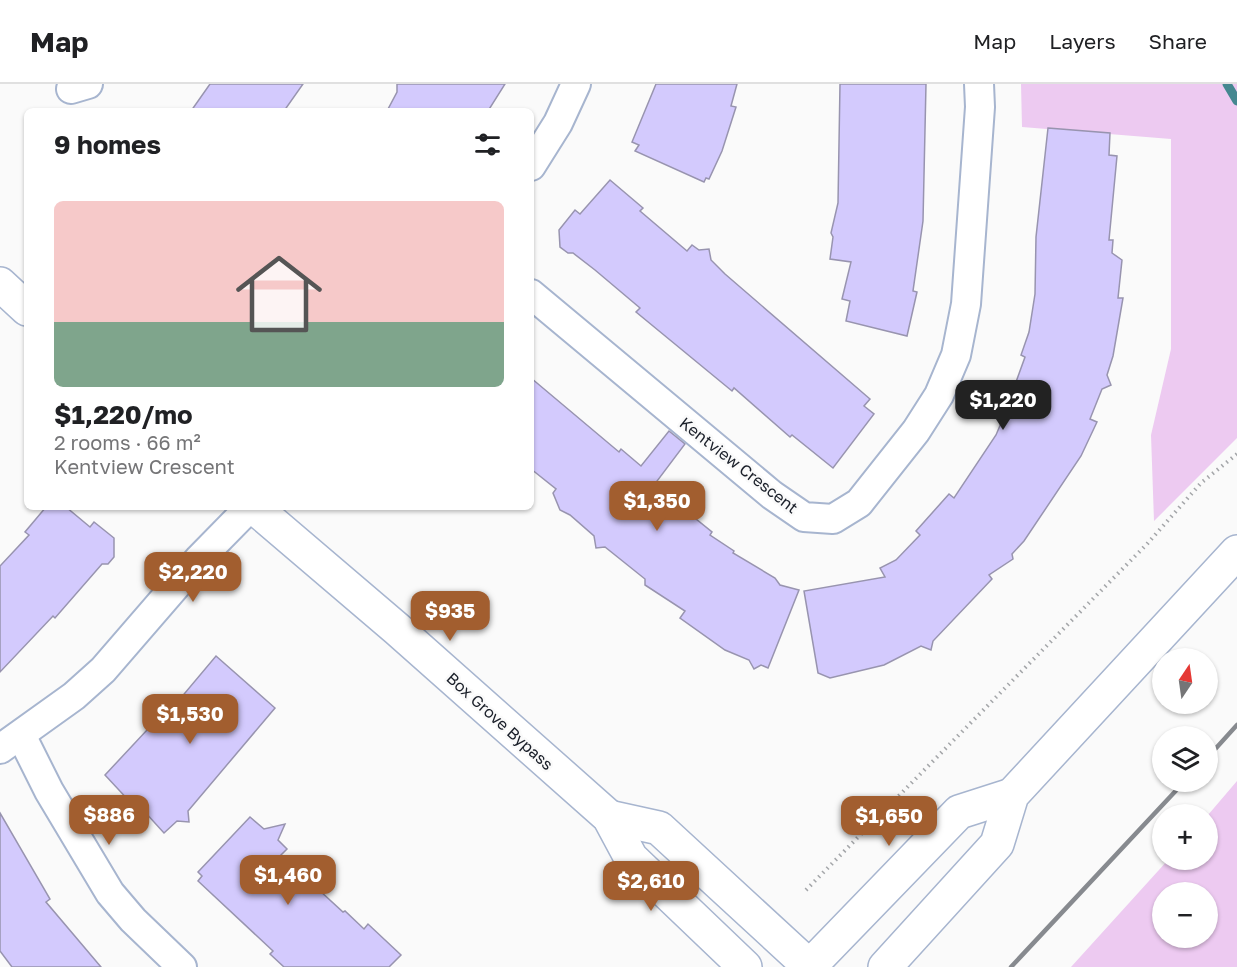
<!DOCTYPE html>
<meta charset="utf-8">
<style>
body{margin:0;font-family:"Golos Text",sans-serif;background:#f6f6f6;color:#202124;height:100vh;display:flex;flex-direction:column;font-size:22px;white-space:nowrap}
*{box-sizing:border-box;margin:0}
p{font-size:20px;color:#757577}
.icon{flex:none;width:33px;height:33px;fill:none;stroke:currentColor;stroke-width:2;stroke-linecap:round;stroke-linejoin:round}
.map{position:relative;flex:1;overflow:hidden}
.panel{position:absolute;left:24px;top:24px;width:510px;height:402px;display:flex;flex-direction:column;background:#fff;border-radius:9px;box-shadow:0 2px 4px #0004}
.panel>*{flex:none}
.needle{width:39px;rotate:13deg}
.tools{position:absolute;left:1152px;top:564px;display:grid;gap:12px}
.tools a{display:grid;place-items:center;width:66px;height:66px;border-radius:50%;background:#fff;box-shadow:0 2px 4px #0004;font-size:30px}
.price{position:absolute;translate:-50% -51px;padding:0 14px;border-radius:12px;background:#a25e2f;color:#fff;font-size:20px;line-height:39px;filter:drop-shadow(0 2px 3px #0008)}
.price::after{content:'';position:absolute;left:50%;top:36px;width:18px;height:14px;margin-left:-9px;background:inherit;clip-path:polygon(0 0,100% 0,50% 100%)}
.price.selected{background:#222;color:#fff}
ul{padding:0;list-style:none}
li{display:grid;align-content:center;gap:12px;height:318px;padding:0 30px}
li+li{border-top:2px solid #e0e0e0}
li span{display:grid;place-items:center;height:186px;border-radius:9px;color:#555}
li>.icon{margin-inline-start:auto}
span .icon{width:108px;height:108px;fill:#fffc;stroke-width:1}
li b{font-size:26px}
h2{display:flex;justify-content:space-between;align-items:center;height:72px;padding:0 30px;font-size:26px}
header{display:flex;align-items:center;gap:36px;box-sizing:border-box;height:84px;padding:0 30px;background:#fff;border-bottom:2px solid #e0e0e0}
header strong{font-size:28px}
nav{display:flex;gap:33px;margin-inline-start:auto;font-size:21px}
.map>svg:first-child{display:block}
</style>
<header>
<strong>Map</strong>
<nav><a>Map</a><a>Layers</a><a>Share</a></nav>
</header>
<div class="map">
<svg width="1237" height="883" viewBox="0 0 1237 883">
<rect width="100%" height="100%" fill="#fafafa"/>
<g fill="#edcaf1" fill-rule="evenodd">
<polygon points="1021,0 1237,0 1237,354 1154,437 1151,351 1171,265 1171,55 1022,43"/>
<path d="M1237,697V883H1071L1168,776H1208V731ZM1162,808H1208V854H1162Z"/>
</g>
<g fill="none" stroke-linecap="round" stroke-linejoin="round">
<polyline stroke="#458790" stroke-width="9" points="1227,0 1237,17"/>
</g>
<g fill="#d3cafd" stroke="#9894af" stroke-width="1.5">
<polygon points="210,0 303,0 284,27 191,27"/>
<polygon points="397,0 505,0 488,27 387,27 397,8"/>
<polygon points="656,0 737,0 731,22 736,23 722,67 709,95 706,94 704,98 635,67 639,61 632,58"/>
<polygon points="840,0 926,0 923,137 913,207 917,208 907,252 846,237 850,217 842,215 851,178 830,175 833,153 831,149 838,119"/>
<polygon points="1048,44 1110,49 1109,71 1117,72 1109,156 1113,156 1112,169 1122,176 1118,214 1123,214 1113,272 1107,291 1111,301 1102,305 1090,335 1097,338 1081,372 1024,457 1012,470 1013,475 989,491 992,495 933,557 931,566 921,562 884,581 830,594 818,589 804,507 885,493 880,484 896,476 920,451 916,447 949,410 954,414 996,351 1018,299 1016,298 1025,273 1021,271 1029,248 1035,210 1036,153"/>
<polygon points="610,96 643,124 640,127 687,167 692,161 699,166 709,165 711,176 725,190 870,315 864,322 874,330 833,384 792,351 790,353 734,304 732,307 636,228 640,224 595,186 573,169 568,169 560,163 559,146 575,126 580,130"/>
<polygon points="531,294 619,368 621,365 641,382 669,347 685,360 654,401 712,448 710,451 734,467 733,469 775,494 780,501 799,506 768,584 761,581 754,585 749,576 725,566 680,534 685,527 645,501 645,495 605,463 596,464 594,452 570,431 560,426 553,409 556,405 531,385"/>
<polygon points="46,423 66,423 90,443 94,438 114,454 114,473 108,480 102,480 55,534 53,532 0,588 0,482 29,451 25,448"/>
<polygon points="216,572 275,624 188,727 189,738 177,737 164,749 134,716 131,719 105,691 161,631 164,634"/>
<polygon points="0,729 50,815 46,818 101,883 12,883 0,867"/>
<polygon points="250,733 264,745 285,740 278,756 287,765 281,771 343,828 345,827 364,845 368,840 401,871 389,883 284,883 270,870 273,867 198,797 202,792 198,788"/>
</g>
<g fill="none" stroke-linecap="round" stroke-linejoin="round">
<defs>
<g id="street">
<polyline points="71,5 88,0"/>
<polyline points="531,82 558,39 576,0"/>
<polyline points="531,210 772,411 804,433 833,435 859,419 916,347 939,311 956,271 966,220 980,23 979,0"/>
<polyline points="21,651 49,707 110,809 133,836 182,883"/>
<polyline points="0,665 74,612 103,586 199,475 250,423"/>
</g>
<g id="secondary">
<polyline points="0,200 27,225"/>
<polyline points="254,423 397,545 609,733 631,774 745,883"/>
<polyline points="609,733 659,744 810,883"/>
<polyline points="809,883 959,728 1012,711"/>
<polyline points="885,883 997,760 1012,711 1237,468"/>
</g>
</defs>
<use href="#street" stroke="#a7b5cf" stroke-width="32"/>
<use href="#secondary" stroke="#a7b5cf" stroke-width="36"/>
<polyline stroke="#a4a6a9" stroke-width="4" stroke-dasharray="1.5 4.5" stroke-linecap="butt" points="806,806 1147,460 1201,399 1237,370"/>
<use href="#street" stroke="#fff" stroke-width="28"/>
<use href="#secondary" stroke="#fff" stroke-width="33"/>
<g stroke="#878a8f" stroke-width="4.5">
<polyline points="1208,673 1237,641"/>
<polyline points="1011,883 1184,698"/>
</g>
</g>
<g text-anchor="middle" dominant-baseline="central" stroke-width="5" stroke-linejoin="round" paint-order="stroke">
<g font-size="16" fill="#1a1f29" stroke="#fafafa">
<text transform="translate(739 381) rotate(38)">Kentview Crescent</text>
<text transform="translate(500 637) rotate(42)">Box Grove Bypass</text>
</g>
</g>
</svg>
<div class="tools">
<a><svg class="needle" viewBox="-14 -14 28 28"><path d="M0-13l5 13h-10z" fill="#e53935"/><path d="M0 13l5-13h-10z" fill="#757577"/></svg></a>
<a><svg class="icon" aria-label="layers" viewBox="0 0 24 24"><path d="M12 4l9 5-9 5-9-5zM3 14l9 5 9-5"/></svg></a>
<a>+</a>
<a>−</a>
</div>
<b class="price selected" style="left:1003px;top:347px">$1,220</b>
<b class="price" style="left:657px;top:448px">$1,350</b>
<b class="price" style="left:193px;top:519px">$2,220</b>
<b class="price" style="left:450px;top:558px">$935</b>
<b class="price" style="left:190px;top:661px">$1,530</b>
<b class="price" style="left:109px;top:762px">$886</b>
<b class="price" style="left:889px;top:763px">$1,650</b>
<b class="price" style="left:288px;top:822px">$1,460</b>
<b class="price" style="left:651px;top:828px">$2,610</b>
<section class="panel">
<h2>9 homes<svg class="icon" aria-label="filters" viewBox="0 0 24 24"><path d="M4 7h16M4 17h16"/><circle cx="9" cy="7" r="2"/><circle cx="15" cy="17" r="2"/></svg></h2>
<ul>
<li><span style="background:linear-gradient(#f6c9c9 65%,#7fa58c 0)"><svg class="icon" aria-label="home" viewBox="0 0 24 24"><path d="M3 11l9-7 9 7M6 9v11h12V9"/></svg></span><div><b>$1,220/mo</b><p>2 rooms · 66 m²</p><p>Kentview Crescent</p></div></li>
</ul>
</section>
</div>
